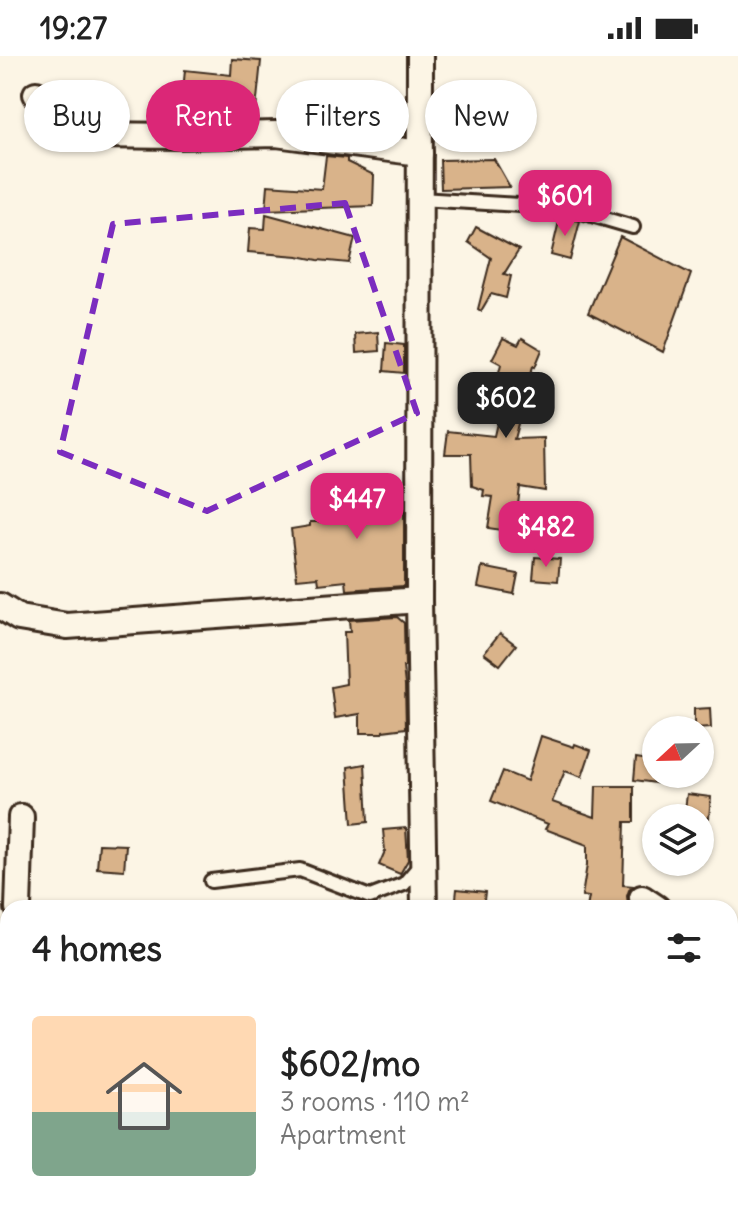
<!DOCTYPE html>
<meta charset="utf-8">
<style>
body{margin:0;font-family:Delius,sans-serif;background:#f2f2f2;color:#222;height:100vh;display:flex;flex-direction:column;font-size:30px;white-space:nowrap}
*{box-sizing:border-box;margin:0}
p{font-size:26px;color:#767676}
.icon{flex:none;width:44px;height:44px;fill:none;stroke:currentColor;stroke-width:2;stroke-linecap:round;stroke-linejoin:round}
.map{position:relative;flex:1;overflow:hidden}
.side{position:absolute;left:0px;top:844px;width:738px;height:314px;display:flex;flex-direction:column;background:#fff;border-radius:24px 24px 0 0;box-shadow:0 2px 6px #0004}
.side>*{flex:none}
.hud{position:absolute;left:24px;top:24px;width:690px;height:72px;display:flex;gap:16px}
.needle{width:52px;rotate:248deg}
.buttons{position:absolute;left:642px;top:660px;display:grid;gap:16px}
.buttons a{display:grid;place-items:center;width:72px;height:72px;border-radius:50%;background:#fff;box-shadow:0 2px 6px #0004;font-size:40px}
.price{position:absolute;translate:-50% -68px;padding:0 18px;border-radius:16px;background:#db2777;color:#fff;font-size:26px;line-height:52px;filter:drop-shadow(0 2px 4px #0008)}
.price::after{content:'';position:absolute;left:50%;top:48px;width:24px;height:18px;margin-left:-12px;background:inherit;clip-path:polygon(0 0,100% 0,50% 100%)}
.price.selected{background:#222;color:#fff}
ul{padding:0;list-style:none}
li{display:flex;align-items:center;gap:24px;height:200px;padding:0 32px}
li span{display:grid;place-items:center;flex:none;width:224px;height:160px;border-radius:8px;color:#555}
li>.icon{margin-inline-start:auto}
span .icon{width:96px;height:96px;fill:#fffc;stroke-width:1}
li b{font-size:34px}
h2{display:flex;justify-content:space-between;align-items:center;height:96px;padding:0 32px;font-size:34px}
.tag{padding:0 28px;border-radius:36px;background:#fff;box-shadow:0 2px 6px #0004;font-size:28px;line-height:72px}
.tag.selected{background:#db2777;color:#fff}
.status{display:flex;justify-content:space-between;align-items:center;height:56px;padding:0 40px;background:#fff;direction:ltr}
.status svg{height:22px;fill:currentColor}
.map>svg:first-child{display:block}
</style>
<div class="status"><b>19:27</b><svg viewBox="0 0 49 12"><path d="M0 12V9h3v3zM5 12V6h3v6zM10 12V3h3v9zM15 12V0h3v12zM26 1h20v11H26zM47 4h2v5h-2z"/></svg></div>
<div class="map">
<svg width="738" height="1157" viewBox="0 0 738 1157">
<rect width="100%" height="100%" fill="#fcf5e5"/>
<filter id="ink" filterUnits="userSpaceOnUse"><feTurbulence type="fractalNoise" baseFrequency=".0125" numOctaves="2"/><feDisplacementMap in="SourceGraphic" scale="16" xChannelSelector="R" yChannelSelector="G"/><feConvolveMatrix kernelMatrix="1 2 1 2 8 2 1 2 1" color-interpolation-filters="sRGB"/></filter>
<g filter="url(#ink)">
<g fill="#d9b38a" stroke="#3b2a1e" stroke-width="2">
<polygon points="232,3 261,5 255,63 227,64 229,40 183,35 185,14 231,19"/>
<polygon points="326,100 347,102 347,106 374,119 373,150 266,154 268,129 322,133"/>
<polygon points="494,103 510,131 441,133 440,104"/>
<polygon points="266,158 355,182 349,207 318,204 298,200 248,196 250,172 265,173"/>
<polygon points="560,161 580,165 570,204 551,199"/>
<polygon points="476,171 519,194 504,218 511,220 506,242 491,238 481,255 478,253 491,202 468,186"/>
<polygon points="620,181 691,218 663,296 588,257"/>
<polygon points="378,276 379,295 356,297 355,278"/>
<polygon points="503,282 518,289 522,282 542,294 535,311 533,310 514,383 544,382 545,435 520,431 515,476 488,472 493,441 483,440 484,434 472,430 471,398 445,398 448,375 494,380 502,344 493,341 501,308 492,303"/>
<polygon points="386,287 404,289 404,317 384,315"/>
<polygon points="403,426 404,427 404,530 347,534 346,525 319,528 318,521 297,523 291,473 310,470 310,466 343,466 341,433"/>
<polygon points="535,501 560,503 558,525 533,523"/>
<polygon points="482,511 518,518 514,538 478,531"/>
<polygon points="397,561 404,567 405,611 403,611 405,629 406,672 383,675 383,677 360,677 360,658 335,662 331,631 346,628 344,576 350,576 349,564"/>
<polygon points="500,577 516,589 500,609 484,597"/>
<polygon points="710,652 711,672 694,673 694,653"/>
<polygon points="541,680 574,691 575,688 591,694 582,721 565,715 552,746 595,761 596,730 634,730 634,766 625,766 623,829 634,830 629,834 627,840 628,848 631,852 587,852 589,841 582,840 587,809 587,789 545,773 548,768 491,745 503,715 527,725"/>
<polygon points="636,702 656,705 656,727 634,724"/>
<polygon points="365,708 368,766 352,768 348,711"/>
<polygon points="687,738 711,741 709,762 684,762"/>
<polygon points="406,772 408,804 400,818 379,809 385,795 383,774"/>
<polygon points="99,788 126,789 124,814 97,812"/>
<polygon points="457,833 485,836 483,852 455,852"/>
</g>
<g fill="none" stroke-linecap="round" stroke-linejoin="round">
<defs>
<g id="service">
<polyline points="420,143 568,152 633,171"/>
<polyline points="211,825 300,814 370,841 404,828 421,808"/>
</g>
<g id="minor">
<polyline points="420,0 419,544 424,852"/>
<polyline points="36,38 50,63 64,74 92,79 179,80 276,78 420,97"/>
<polyline points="0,550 19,562 67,570 419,544"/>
<polyline points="642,842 657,852"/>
<polyline points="18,852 21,761"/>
<polyline points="0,966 8,962"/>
<polyline points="730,1035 738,1036"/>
<polyline points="0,1140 8,1139"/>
<polyline points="614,1150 655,1157"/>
<polyline points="427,1157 429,1150"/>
</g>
</defs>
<use href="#service" stroke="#3b2a1e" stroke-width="18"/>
<use href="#minor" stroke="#3b2a1e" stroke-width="30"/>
<use href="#service" stroke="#fcf5e5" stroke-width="12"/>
<use href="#minor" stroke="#fcf5e5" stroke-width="24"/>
</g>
</g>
<path fill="none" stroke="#7b2cbf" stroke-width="6" stroke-dasharray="16 10" stroke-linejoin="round" d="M345,147L417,357L207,455L60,396L113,168Z"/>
</svg>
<div class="buttons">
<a><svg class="needle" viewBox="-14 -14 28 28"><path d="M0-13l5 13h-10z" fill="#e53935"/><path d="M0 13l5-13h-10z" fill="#767676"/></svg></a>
<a><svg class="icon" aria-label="layers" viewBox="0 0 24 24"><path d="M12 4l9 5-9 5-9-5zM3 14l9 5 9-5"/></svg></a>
</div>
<b class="price" style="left:565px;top:182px">$601</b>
<b class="price selected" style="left:506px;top:384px">$602</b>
<b class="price" style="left:357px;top:485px">$447</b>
<b class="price" style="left:546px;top:513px">$482</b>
<div class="hud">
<a class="tag">Buy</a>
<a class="tag selected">Rent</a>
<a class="tag">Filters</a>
<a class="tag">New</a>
</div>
<section class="side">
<h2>4 homes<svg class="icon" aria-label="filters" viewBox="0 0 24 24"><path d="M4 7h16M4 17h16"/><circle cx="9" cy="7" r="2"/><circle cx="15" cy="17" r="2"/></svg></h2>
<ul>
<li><span style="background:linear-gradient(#ffd9b3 60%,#7fa58c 0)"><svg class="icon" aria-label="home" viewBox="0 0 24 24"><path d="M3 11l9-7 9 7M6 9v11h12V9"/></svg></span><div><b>$602/mo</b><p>3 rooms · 110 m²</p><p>Apartment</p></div></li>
</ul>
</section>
</div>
